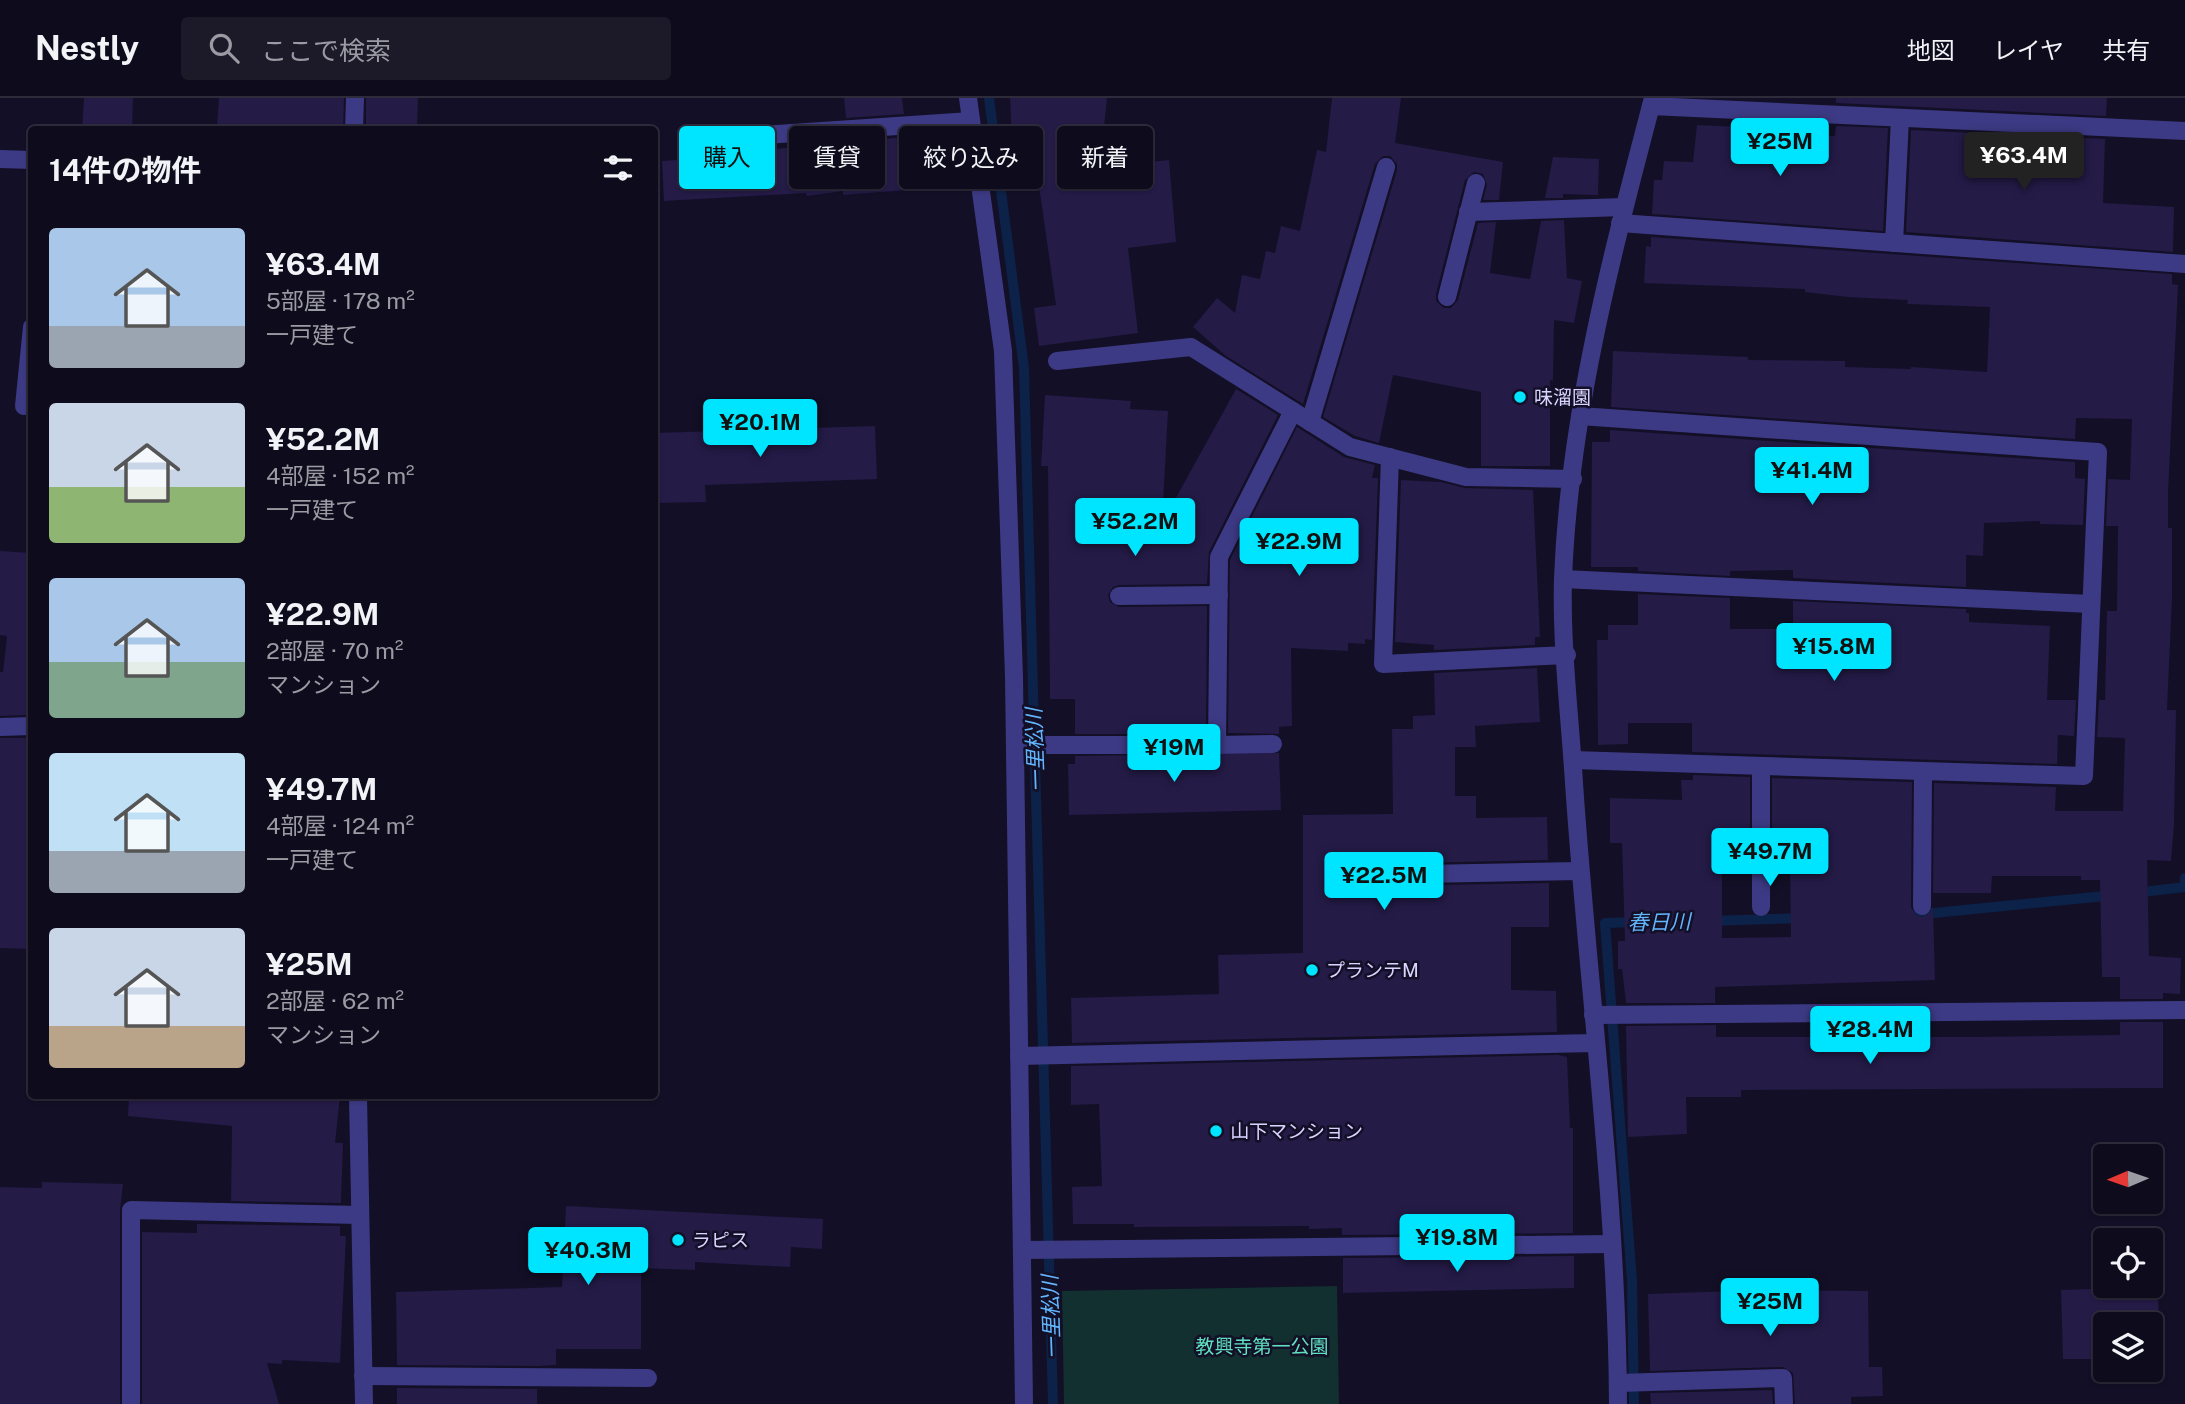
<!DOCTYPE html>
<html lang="ja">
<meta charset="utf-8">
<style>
body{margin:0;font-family:"Public Sans","Noto Sans JP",sans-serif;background:#1c1929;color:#f1f3f6;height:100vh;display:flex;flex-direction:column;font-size:26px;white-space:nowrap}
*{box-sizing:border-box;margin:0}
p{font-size:23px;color:#9b9ba3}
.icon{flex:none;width:38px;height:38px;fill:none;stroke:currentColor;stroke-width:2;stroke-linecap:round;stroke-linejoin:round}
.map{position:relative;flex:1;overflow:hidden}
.side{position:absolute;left:28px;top:28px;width:630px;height:973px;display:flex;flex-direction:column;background:#0e0b1c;border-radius:7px;box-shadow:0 2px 5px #0004,0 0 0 2px #2e2b3b}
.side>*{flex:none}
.top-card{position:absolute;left:679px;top:28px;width:665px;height:63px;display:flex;gap:14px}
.needle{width:46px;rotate:268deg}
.buttons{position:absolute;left:2093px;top:1046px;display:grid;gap:14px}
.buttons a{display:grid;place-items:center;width:70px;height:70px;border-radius:7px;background:#0e0b1c;box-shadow:0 2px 5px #0004,0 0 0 2px #2e2b3b;font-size:35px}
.price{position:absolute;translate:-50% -60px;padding:0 16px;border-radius:7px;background:#00e5ff;color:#111;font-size:23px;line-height:46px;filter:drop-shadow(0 2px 4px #0008)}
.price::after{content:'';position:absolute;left:50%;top:42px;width:21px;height:16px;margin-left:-10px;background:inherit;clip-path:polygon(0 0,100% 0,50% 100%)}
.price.selected{background:#222;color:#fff}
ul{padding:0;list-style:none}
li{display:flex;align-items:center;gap:21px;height:175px;padding:0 21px}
li span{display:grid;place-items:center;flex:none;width:196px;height:140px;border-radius:7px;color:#555}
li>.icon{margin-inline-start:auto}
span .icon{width:84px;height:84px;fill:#fffc;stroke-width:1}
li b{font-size:30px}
h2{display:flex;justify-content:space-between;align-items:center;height:84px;padding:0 21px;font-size:30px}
.pill{padding:0 24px;border-radius:7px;background:#0e0b1c;box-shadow:0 2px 5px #0004,0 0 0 2px #2e2b3b;font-size:24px;line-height:63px}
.pill.selected{background:#00e5ff;color:#111}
header{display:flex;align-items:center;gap:42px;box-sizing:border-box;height:98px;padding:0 35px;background:#0e0b1c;border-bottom:2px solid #2e2b3b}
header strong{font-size:33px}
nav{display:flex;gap:38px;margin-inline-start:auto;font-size:24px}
.search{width:490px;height:63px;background:#1c1929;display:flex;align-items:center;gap:18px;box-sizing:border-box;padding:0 24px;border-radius:7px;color:#9b9ba3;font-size:26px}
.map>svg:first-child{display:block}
</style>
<header>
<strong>Nestly</strong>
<div class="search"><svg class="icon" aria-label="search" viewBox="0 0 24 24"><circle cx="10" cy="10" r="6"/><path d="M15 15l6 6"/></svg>ここで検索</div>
<nav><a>地図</a><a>レイヤ</a><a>共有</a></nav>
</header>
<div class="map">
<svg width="2185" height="1306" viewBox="0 0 2185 1306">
<rect width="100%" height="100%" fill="#130f26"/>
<polygon fill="#12302f" points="1337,1188 1339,1306 1064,1306 1062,1193"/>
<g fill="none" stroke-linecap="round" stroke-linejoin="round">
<g stroke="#0c2248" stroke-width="10">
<polyline points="989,0 1024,270 1053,1306"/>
<polyline points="2134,795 2185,789 2185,780"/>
<polyline points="1904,818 2115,797"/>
<polyline points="1708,823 1804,820"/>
<polyline points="1634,1306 1632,1183 1605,825 1636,824"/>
</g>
</g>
<g fill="#241b47">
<polygon points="84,0 133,0 132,32 82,32"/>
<polygon points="219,0 344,0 343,32 217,28"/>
<polygon points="366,0 418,0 417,28 366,28"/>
<polygon points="844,0 902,0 904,16 846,20"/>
<polygon points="1010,0 1107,0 1100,69 1169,62 1176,144 1128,150 1138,235 1039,248 1034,210 1056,207 1035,60 1013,61"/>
<polygon points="1332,0 1401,0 1395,45 1503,64 1499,102 1483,102 1487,87 1483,76 1474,74 1465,82 1436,196 1436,203 1444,210 1451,210 1458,202 1478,125 1496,124 1490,175 1530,181 1541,123 1564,122 1567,180 1582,183 1574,225 1554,222 1553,283 1550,282 1550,368 1481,368 1481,294 1393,277 1379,345 1355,338 1323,319 1397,72 1397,66 1390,58 1383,58 1375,66 1303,306 1226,258 1193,229 1217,200 1235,215 1242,177 1260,181 1266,153 1275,155 1281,128 1300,133 1317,52 1326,54"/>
<polygon points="1836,0 2107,0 2106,18 1836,5"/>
<polygon points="1697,27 1762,30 1762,35 1835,38 1836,28 1888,30 1883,133 1652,116 1654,82 1662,82 1664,63 1693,64"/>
<polygon points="1911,32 2105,41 2103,105 2174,109 2173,154 1906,134"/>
<polygon points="905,39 906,53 955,50 957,88 843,97 843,93 807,98 806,95 664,103 662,63 765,56 764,52"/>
<polygon points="1553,59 1599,61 1598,97 1563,96 1563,100 1545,100"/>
<polygon points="1651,139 2172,176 2172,186 2178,187 2168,395 2168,430 2172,430 2172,500 2167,612 2176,612 2174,727 2171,763 2147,762 2149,858 2181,860 2180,896 2163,895 2163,901 2120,901 2120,879 2102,879 2100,782 2081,782 2081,778 1992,778 1991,795 1933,795 1934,685 2056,689 2055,713 2123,713 2125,640 2097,639 2099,602 2105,602 2107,513 2117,513 2118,428 2106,428 2108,381 2130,382 2132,321 2076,320 2075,341 1611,309 1613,253 1748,259 1748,262 1845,263 1845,269 1911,271 1911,269 1987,274 1990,209 1907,206 1908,202 1848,199 1805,194 1805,191 1644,185 1646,148 1651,149"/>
<polygon points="1236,291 1278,317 1209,454 1207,486 1119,487 1113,489 1108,497 1110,504 1119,509 1207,508 1206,636 1075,636 1075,601 1050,601 1048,368 1041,368 1045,297 1131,303 1130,311 1168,313 1162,425"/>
<polygon points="875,328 877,381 705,387 706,404 657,405 654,335"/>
<polygon points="1297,329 1344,359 1375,367 1372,380 1378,380 1372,542 1365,541 1365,546 1348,545 1348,553 1291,550 1292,628 1279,629 1279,636 1228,635 1230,462"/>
<polygon points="1610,332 2075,364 2075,380 2085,381 2083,427 2040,426 2040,423 1984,425 1983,458 1966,457 1966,489 1793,480 1793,472 1730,473 1730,478 1638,473 1638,469 1591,469 1592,344 1610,344"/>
<polygon points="1401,382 1441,384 1465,390 1533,392 1540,539 1535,539 1535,547 1434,552 1434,547 1395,544"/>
<polygon points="0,453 32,455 32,613 27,612 27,617 0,618 0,574 3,574 7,538 0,537"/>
<polygon points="1638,496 1730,500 1730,531 1793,531 1793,503 1966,511 1966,515 1969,515 1969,524 2050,528 2047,602 2076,602 2074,638 2058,637 2057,666 1692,654 1692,625 1628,625 1628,646 1598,647 1597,542 1608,542 1608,527 1638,527"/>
<polygon points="1537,570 1540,624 1475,628 1476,649 1455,649 1455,698 1476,698 1476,720 1547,719 1548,762 1373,766 1363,771 1362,778 1367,787 1373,788 1549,785 1549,829 1511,829 1511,892 1556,893 1557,934 1072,945 1071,900 1219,896 1218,857 1303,855 1303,717 1393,716 1392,631 1413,631 1413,618 1435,617 1434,575"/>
<polygon points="0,640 27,640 28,676 31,676 32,851 0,850"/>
<polygon points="1279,655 1281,712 1069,717 1068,666 1075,666 1075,658"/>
<polygon points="1693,677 1750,679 1750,763 1722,764 1722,840 1791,839 1790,764 1772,763 1772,680 1912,684 1911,809 1916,817 1921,819 1928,817 1933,809 1935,882 1715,889 1715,905 1626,905 1622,871 1618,871 1618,843 1625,843 1622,745 1610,745 1610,700 1682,702 1681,682 1693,682"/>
<polygon points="2120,924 2163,924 2163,990 1741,992 1741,999 1686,999 1687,1036 1628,1039 1626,928 1716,927 1716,939 1973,939 2120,937"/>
<polygon points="1558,957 1567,959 1570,1030 1573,1030 1573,1135 1342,1137 1342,1130 1309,1131 1309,1128 1134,1129 1134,1126 1073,1126 1072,1089 1102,1088 1099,1006 1071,1007 1071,968"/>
<polygon points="129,998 340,998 335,1045 343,1045 341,1105 231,1103 232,1028 128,1018"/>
<polygon points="42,1084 123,1086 120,1112 120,1306 0,1306 0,1089 42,1090"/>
<polygon points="566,1108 823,1121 822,1151 791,1149 790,1169 695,1164 695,1172 641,1170 641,1251 556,1251 556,1267 538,1268 397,1267 396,1194 562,1189"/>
<polygon points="197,1126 340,1128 340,1138 346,1138 340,1265 282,1262 282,1266 267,1265 279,1306 142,1306 142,1134 197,1135"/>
<polygon points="1574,1158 1574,1190 1343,1195 1343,1160"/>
<polygon points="2158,1189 2160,1274 2107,1275 2107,1272 2151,1272 2151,1227 2105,1227 2105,1261 2063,1261 2061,1192"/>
<polygon points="1763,1192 1868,1193 1869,1269 1882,1269 1883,1298 1851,1299 1851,1306 1795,1306 1793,1275 1783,1269 1650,1273 1648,1196"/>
<polygon points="397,1290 537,1291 537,1306 397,1306"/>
<polygon points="1772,1292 1773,1306 1651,1306 1650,1295"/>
</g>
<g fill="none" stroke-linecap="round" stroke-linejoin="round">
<g stroke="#3d3a85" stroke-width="18">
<polyline points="968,0 1003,253 1014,579 1024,1306"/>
<polyline points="1651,8 2185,33"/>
<polyline points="354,32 355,0"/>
<polyline points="705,41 971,23"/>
<polyline points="0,61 32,62"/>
<polyline points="1468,114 1624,109"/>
<polyline points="1620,125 2185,166"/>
<polyline points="1894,145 1900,20"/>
<polyline points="1447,199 1476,85"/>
<polyline points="1057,263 1191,249 1350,349 1466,379 1573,381"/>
<polyline points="24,308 32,229"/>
<polyline points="1310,324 1386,69"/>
<polyline points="1390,359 1383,566 1567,557"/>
<polyline points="1563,481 2091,506"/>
<polyline points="1119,498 1219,497"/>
<polyline points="0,629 32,628"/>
<polyline points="1015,647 1217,647 1219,459 1293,313"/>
<polyline points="1217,647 1273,646"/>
<polyline points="1573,662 2084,678 2098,354 1580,318"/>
<polyline points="1373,777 1580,773"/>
<polyline points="1922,808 1923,673"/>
<polyline points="1761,809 1761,668"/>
<polyline points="1593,917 2185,912"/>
<polyline points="1019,958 1595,945"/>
<polyline points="358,998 364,1306"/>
<polyline points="1022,1152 1611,1146"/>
<polyline points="363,1278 648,1280"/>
<polyline points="1618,1285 1783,1280 1784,1306"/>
<polyline points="131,1306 131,1112 360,1117"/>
<path d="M1618,1306C1617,1099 1588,892 1574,685C1570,620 1561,546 1563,481C1569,318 1612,156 1653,0"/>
</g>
</g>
<g fill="#00e5ff" stroke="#130f26" stroke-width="2.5">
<circle cx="1520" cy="299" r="7"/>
<circle cx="1312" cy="872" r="7"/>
<circle cx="1216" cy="1033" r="7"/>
<circle cx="678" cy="1142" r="7"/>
</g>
<g text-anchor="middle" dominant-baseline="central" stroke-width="5" stroke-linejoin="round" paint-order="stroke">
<g font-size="19" fill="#d9d4ff" stroke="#130f26" text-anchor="start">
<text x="1534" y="299">味溜園</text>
<text x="1326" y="872">プランテM</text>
<text x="1230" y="1033">山下マンション</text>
<text x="692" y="1142">ラピス</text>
</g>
<g font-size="19" fill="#5fe0c0" stroke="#130f26">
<text x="1262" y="1248">教興寺第一公園</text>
</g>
<g font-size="21" font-style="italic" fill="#62b6ff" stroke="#130f26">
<text transform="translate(1035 652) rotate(-92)">一里松川</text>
<text transform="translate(1659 824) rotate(-1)">春日川</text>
<text transform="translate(1051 1219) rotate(-92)">一里松川</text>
</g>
</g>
</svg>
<div class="buttons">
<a><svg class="needle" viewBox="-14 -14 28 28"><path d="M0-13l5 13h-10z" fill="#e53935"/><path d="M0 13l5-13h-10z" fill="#9b9ba3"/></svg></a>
<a><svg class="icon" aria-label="locate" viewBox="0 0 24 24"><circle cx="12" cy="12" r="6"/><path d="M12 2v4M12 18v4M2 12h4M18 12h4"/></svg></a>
<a><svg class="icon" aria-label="layers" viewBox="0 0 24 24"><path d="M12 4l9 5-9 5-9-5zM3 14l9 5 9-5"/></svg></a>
</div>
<b class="price" style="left:1780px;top:80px">¥25M</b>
<b class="price selected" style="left:2024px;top:94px">¥63.4M</b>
<b class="price" style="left:760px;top:361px">¥20.1M</b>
<b class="price" style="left:1812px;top:409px">¥41.4M</b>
<b class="price" style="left:1135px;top:460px">¥52.2M</b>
<b class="price" style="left:1299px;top:480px">¥22.9M</b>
<b class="price" style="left:1834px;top:585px">¥15.8M</b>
<b class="price" style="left:1174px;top:686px">¥19M</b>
<b class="price" style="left:1770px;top:790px">¥49.7M</b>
<b class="price" style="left:1384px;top:814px">¥22.5M</b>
<b class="price" style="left:1870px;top:968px">¥28.4M</b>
<b class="price" style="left:1457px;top:1176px">¥19.8M</b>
<b class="price" style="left:588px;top:1189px">¥40.3M</b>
<b class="price" style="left:1770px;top:1240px">¥25M</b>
<div class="top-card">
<a class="pill selected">購入</a>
<a class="pill">賃貸</a>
<a class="pill">絞り込み</a>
<a class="pill">新着</a>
</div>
<section class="side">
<h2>14件の物件<svg class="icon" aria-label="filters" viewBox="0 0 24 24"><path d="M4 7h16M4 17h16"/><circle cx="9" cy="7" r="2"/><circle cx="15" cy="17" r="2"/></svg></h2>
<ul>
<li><span style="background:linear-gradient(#a9c7e8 70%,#9aa5b1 0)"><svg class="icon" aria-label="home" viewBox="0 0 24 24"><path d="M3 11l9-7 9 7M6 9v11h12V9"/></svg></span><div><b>¥63.4M</b><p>5部屋 · 178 m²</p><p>一戸建て</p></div></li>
<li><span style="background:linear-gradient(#c9d6e8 60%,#8fb573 0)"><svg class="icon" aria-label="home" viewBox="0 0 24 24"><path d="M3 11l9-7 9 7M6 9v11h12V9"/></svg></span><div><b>¥52.2M</b><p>4部屋 · 152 m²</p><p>一戸建て</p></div></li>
<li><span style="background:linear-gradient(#a9c7e8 60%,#7fa58c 0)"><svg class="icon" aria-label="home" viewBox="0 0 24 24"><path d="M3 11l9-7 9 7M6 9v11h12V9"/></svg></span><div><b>¥22.9M</b><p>2部屋 · 70 m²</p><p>マンション</p></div></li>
<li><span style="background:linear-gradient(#bfe0f5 70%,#9aa5b1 0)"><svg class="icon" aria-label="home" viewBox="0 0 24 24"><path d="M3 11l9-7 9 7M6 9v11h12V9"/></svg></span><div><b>¥49.7M</b><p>4部屋 · 124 m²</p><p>一戸建て</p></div></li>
<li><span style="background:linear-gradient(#c9d6e8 70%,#b9a48a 0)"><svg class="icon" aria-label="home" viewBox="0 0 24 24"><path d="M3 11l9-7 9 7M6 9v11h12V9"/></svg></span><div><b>¥25M</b><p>2部屋 · 62 m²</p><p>マンション</p></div></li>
</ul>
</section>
</div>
